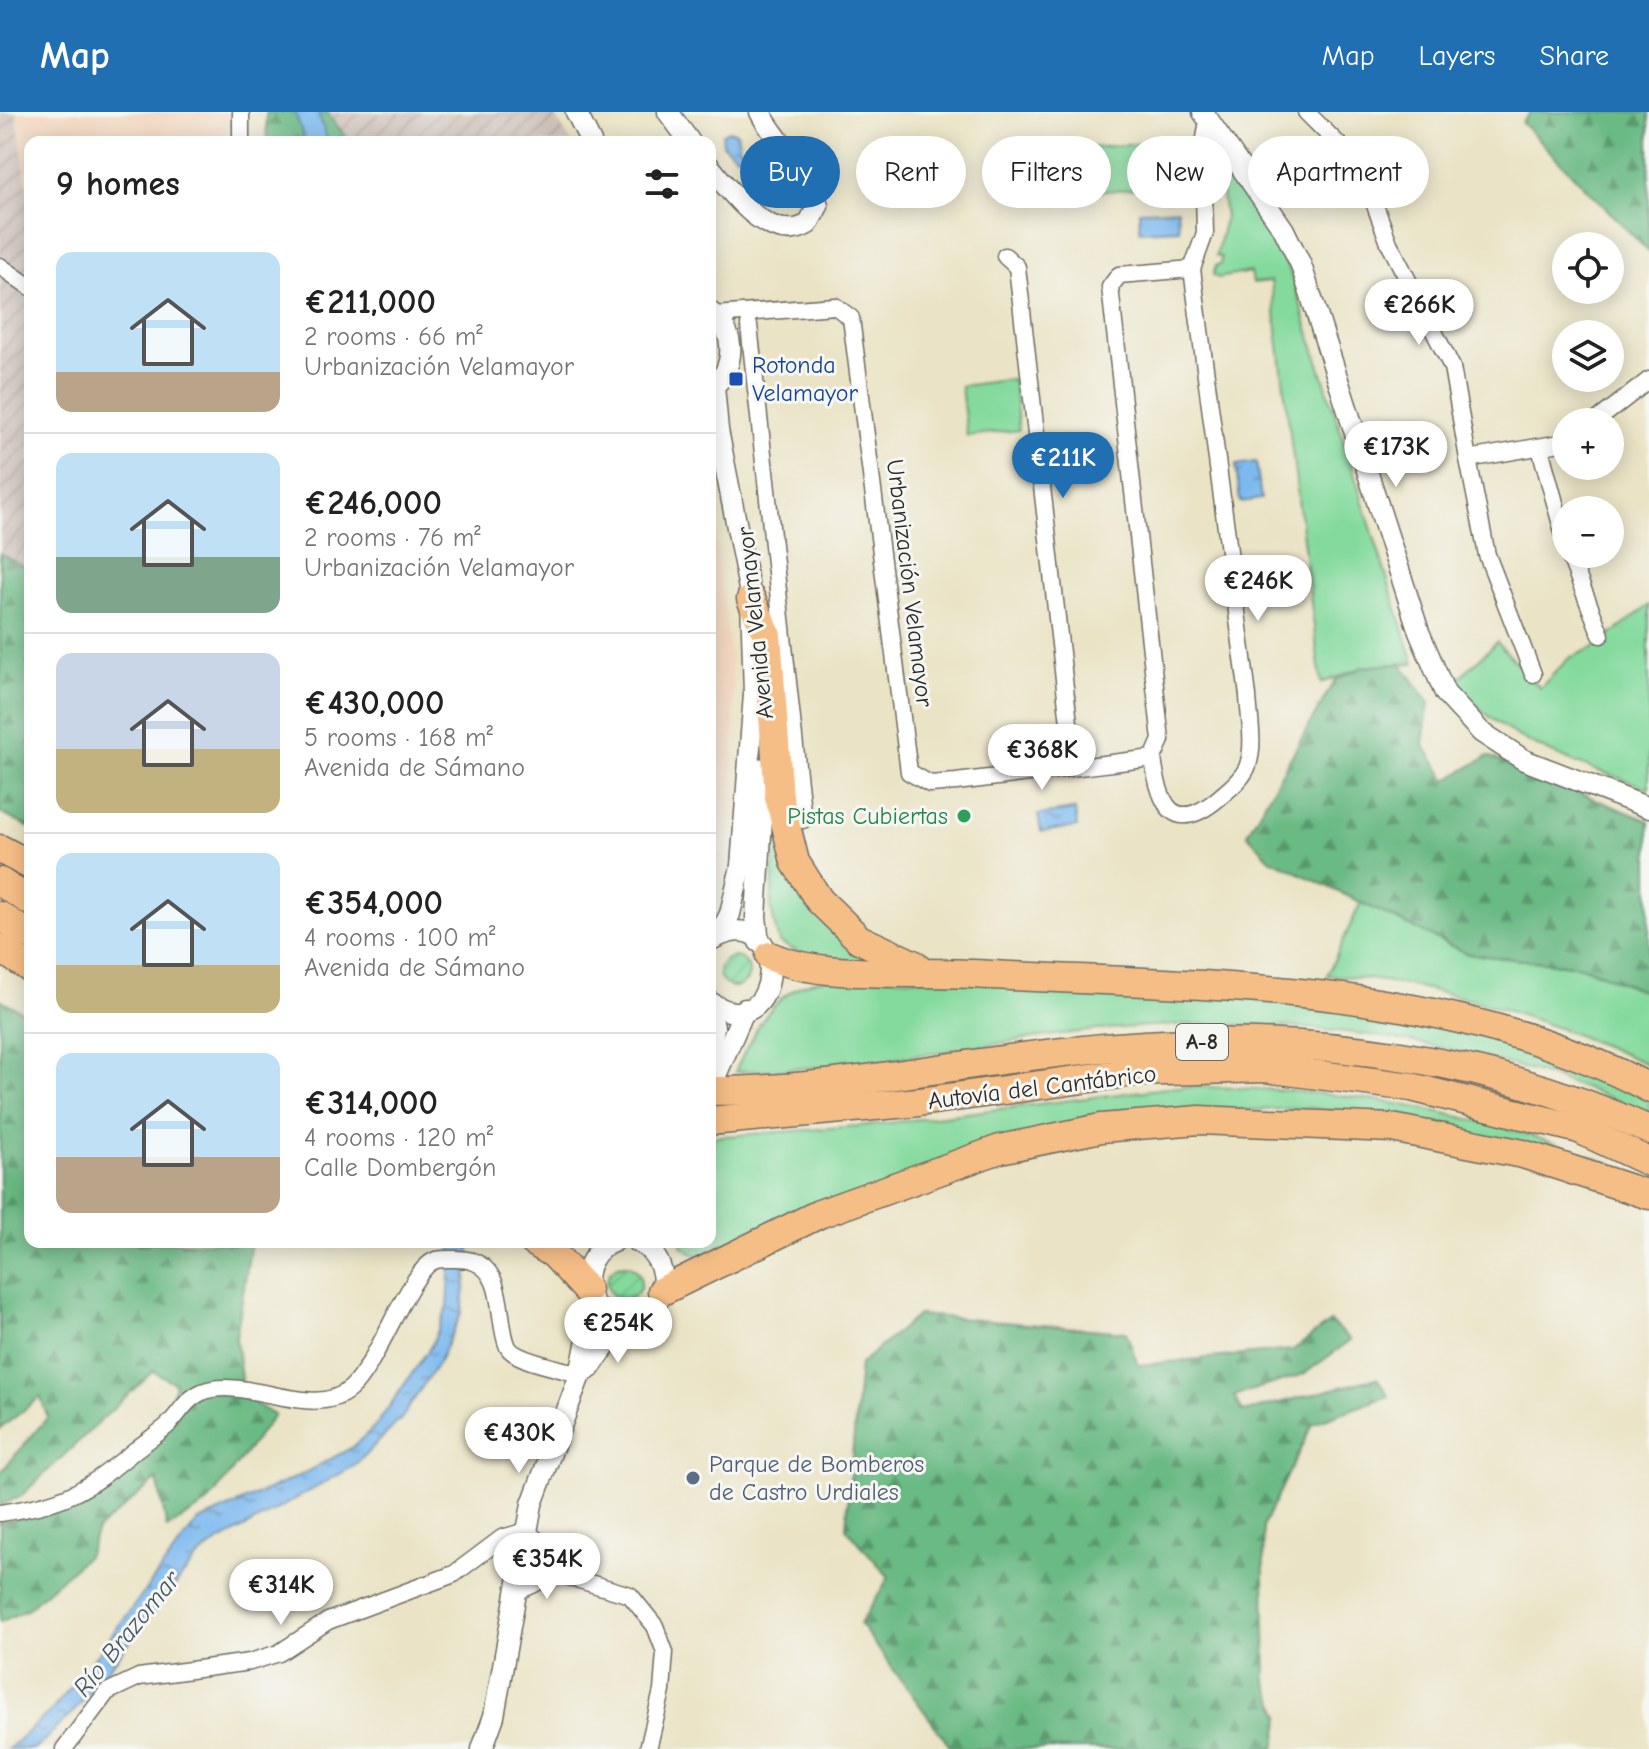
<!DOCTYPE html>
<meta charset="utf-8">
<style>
body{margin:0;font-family:"Comic Neue",sans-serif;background:#f6f6f6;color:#222;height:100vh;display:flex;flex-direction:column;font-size:30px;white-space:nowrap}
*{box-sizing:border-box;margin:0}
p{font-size:26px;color:#767676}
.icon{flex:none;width:44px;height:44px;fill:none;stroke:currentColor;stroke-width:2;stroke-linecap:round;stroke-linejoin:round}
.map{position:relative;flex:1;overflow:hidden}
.drawer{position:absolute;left:24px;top:24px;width:692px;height:1112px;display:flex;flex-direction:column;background:#fff;border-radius:16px;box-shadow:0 4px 20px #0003}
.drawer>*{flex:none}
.hud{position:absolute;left:740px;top:24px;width:760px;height:72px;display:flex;gap:16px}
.buttons{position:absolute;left:1552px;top:120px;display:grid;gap:16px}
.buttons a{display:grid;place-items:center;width:72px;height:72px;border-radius:50%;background:#fff;box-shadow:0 4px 20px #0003;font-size:40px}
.price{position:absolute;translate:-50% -68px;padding:0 18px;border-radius:28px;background:#fff;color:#222;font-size:26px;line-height:52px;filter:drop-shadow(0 2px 4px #0008)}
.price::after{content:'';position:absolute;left:50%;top:48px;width:24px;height:18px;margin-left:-12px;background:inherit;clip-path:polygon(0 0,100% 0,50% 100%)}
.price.on{background:#1f6fb2;color:#fff}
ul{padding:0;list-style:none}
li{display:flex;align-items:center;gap:24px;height:200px;padding:0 32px}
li+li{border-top:2px solid #e0e0e0}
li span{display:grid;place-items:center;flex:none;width:224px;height:160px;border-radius:16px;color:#555}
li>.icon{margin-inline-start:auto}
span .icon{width:96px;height:96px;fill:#fffc;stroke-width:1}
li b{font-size:34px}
h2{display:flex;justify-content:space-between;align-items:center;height:96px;padding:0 32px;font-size:34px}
.pill{padding:0 28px;border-radius:36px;background:#fff;box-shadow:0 4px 20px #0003;font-size:28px;line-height:72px}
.pill.on{background:#1f6fb2;color:#fff}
header{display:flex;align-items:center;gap:48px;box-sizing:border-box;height:112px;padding:0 40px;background:#1f6fb2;color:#fff}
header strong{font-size:38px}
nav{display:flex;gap:44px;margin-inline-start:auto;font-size:28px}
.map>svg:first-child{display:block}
</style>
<header>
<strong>Map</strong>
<nav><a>Map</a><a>Layers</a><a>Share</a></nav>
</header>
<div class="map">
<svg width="1649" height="1637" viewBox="0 0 1649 1637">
<defs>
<pattern id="industrial-furrows" width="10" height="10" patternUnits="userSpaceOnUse" patternTransform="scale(2)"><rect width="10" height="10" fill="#cfc1ba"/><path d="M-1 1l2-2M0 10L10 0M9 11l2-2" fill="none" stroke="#b2a6a0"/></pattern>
<pattern id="forest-firs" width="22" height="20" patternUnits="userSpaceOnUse" patternTransform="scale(2)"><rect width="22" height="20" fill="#6bba84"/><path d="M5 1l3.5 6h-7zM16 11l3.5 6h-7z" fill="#58976c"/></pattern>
<pattern id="garden-furrows" width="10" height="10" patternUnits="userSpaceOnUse" patternTransform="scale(2)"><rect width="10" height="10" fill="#84da9d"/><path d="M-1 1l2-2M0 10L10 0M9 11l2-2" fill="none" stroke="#72bb87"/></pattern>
<pattern id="water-ripples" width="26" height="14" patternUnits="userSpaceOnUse" patternTransform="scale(2)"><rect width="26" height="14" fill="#7db9ef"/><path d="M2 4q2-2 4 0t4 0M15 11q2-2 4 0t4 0" fill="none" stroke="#6797c2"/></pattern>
</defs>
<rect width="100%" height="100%" fill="#f6f6f2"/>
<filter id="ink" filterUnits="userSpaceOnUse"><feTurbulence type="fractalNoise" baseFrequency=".0125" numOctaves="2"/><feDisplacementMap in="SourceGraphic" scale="16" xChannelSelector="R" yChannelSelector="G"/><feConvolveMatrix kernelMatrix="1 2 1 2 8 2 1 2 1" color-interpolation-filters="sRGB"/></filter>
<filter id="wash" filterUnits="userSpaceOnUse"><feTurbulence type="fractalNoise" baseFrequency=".006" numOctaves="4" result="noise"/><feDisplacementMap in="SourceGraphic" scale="32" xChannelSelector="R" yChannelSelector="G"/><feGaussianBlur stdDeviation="1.8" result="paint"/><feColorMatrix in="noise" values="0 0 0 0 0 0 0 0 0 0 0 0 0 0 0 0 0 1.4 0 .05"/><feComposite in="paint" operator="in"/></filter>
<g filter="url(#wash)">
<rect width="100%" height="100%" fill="#eae3c5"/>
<g fill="#f2d5bd">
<polygon points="16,0 227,0 228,5 222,30 30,30 30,96"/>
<polygon points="710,388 734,576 731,709 723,760 713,753 715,736 710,724"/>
</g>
<g fill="url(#industrial-furrows)">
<polygon points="0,0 16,0 30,96 30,458 0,441"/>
<polygon points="326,0 553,0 571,30 350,30"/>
</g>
<g fill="#84da9d" stroke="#588264" stroke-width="2">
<polygon points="1159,30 1163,74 1082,81 1079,37"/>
<polygon points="1217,44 1260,107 1290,160 1414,551 1363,555 1321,571 1271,169 1253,171 1251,160 1218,166 1213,163 1216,153 1220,153 1221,145 1216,144 1225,106"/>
<polygon points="1013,267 1019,318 967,324 961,274"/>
<path d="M1649,493V676C1581,652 1499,632 1456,569L1497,530L1540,576L1569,546L1597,534Z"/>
<polygon points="776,719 880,848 815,849 779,830 771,797"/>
<path d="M1361,790L1468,842L1581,854L1649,881V953C1547,908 1439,870 1327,863Z"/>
<path d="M883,865L1269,884L1487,924L1649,983V1002C1469,923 1274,898 1079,920C1003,929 927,944 850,952C812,957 773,957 735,960C751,925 769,885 808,871C829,863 861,867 883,865Z"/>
<path d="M1175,975C1346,974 1491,1000 1649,1067V1079L1434,1014L1311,996L1162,1001L749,1121L699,1145L682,1134L681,1130H710L713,1025L871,1013Z"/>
</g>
<g fill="url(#forest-firs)" stroke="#4b7258" stroke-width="2">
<polygon points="266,0 295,0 305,30 267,30"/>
<polygon points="318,0 326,0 350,30 328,30"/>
<polygon points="1531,0 1649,0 1649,140 1522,11"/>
<polygon points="0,441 30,458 30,716 0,701"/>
<polygon points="1401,551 1429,590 1423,632 1447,668 1488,644 1649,709 1649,881 1581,854 1468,842 1270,747 1247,722 1335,568 1363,555"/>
<polygon points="0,887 30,904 30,1130 251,1130 236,1226 243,1284 274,1303 207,1392 167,1416 157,1367 97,1418 87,1444 26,1498 0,1510 0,1410 69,1397 160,1328 175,1271 153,1259 20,1385 0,1393 0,1361 48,1305 40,1285 0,1317"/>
<polygon points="918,1203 1126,1220 1138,1253 1293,1238 1330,1210 1351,1228 1304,1262 1234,1284 1243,1300 1377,1266 1389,1284 1313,1311 1263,1414 1266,1568 1281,1604 1275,1637 952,1637 860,1512 889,1465 846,1416 860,1252"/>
</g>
<g fill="url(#garden-furrows)" stroke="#588264" stroke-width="2">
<circle cx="734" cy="860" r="15"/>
<circle cx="624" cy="1170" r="17"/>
</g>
<g fill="url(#water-ripples)" stroke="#54728d" stroke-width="2">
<polygon points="295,0 318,0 328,30 305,30"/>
<polygon points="729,18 737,21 740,36 747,40 745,45 735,43 723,33 722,22"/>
<polygon points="1177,97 1179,117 1140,119 1139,99"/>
<polygon points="1256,350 1261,387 1240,390 1236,353"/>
<polygon points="1075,698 1077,715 1041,720 1038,703"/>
<polygon points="452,1130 471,1130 462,1200 439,1249 401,1307 354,1354 210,1435 196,1447 75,1598 35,1637 8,1637 53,1597 79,1566 197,1410 301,1363 353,1335 377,1312 431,1234 448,1195"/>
</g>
</g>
<g filter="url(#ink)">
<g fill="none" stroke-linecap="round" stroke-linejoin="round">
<defs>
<g id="minor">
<polyline points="241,0 241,30"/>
<polyline points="1306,0 1344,38 1367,72 1389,131 1452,255 1468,347 1566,330"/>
<polyline points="1005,144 1017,155 1074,655"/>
<polyline points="0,154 30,175"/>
<polyline points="715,203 835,194 851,206 909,660 930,672 956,670 1153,646 1161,628 1110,175 1119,163 1192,157"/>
<polyline points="749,213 803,708"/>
<polyline points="1595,310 1649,268"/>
<polyline points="1540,336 1566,431"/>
<polyline points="1468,347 1487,443 1533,562"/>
<polyline points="1569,442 1601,523"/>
<path d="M1153,646C1159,691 1172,726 1220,685C1229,677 1244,666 1248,653C1255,633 1249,605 1248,584L1192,157L1205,121L1203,38L1208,8"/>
<path d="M0,1401C64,1392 85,1380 134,1339C145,1330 158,1322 168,1313C180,1301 186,1287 202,1280C245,1263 314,1309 350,1277C378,1253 410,1155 436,1148C444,1146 465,1147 472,1149C507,1160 496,1210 508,1235C516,1250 564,1256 580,1263"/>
<polyline points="549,1459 630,1483 655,1514 665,1540 662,1579 648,1637"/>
<path d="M64,1637L107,1580L139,1565L250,1550L279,1541L328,1509L454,1462L502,1426L526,1419L548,1437C554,1463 539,1473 516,1479"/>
</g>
<g id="tertiary">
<polyline points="576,0 591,30"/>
<polyline points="668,0 690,30"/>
<polyline points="1203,0 1284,118 1301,153 1419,520 1445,581 1481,620 1524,648 1649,696"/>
<path d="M710,55C731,80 770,135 808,112L818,94C813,63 775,30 760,0"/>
<path d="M710,200C738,219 736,258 710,277"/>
<polyline points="714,274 718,318 751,487 754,582 741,754 730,802 719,823"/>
<polyline points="759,830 756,805 765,656"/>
<path d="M710,890C785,941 794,781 711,828"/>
<polyline points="710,897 714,915 710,937"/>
<polyline points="710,977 745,897"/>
<path d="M613,1130C574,1145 580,1207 625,1207C671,1207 675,1146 637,1130"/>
<polyline points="580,1263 590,1256 625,1207"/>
<polyline points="482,1637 494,1604 532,1392 580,1263 594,1192"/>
</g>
<g id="motorway">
<polyline points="751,487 767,523 779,685 795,750 819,788 859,827 915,853"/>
<polyline points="0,737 30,753"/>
<polyline points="0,770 30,789"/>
<polyline points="0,804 30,823"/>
<polyline points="0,836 30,856"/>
<path d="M770,844C822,868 914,858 973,862C1200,875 1443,867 1649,976"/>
<path d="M710,979C828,979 947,953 1064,940C1263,917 1465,934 1649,1018"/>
<polyline points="710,1009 919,990 1134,960 1265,956 1411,975 1579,1017 1649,1050"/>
<polyline points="534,1130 554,1142 587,1178"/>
<polyline points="662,1179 819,1102 1000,1037 1101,1016 1199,1008 1392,1016 1523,1042 1649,1083"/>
</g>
</defs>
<use href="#minor" stroke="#6e6b61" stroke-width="19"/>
<use href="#tertiary" stroke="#6e6b61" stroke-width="23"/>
<use href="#motorway" stroke="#6e6b61" stroke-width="31"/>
<use href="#minor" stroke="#fff" stroke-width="16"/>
<use href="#tertiary" stroke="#fff" stroke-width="20"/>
<use href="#motorway" stroke="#f6be87" stroke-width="28"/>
</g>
</g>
<rect fill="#1a4fb4" stroke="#f6f6f2" stroke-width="3" x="728" y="259" width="16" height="16" rx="4"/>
<circle fill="#2e9e5b" stroke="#f6f6f2" stroke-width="3" cx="964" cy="704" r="8"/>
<circle fill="#5c6f8a" stroke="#f6f6f2" stroke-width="3" cx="693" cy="1366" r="8"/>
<g text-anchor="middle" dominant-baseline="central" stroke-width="6" stroke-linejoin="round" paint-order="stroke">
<rect fill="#f6f6f2" stroke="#686867" stroke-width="2" x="1176" y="912" width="52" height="36" rx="6"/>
<g font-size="22" font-weight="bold" fill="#2b2b2b">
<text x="1202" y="930">A-8</text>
</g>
<g font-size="24" fill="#164399" stroke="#f6f6f2" text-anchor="start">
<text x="752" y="253">Rotonda<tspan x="752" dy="28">Velamayor</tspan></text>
</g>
<g font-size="24" fill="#2b2b2b" stroke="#f6f6f2">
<text transform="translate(910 471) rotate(83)">Urbanización Velamayor</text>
<text transform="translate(755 511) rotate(-96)">Avenida Velamayor</text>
<text transform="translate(1042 975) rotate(-7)">Autovía del Cantábrico</text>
</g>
<g font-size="24" fill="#27864d" stroke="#f6f6f2" text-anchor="end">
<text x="948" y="704">Pistas Cubiertas</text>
</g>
<g font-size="24" fill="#4e5e75" stroke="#f6f6f2" text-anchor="start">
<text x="709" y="1352">Parque de Bomberos<tspan x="709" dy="28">de Castro Urdiales</tspan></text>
</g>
<g font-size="26" font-style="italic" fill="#445666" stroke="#f6f6f2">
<text transform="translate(127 1522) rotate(-51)">Río Brazomar</text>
</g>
</g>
</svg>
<div class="buttons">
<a><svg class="icon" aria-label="locate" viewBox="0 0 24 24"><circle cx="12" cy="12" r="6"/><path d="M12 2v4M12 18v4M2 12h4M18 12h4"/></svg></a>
<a><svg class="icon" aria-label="layers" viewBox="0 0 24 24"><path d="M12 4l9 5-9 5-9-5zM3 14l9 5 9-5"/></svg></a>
<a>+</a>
<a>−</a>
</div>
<b class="price" style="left:1419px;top:235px">€266K</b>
<b class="price" style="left:1396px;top:377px">€173K</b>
<b class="price on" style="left:1063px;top:388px">€211K</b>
<b class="price" style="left:1258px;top:511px">€246K</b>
<b class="price" style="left:1042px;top:680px">€368K</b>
<b class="price" style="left:618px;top:1253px">€254K</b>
<b class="price" style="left:519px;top:1363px">€430K</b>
<b class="price" style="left:547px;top:1489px">€354K</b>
<b class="price" style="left:281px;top:1515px">€314K</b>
<div class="hud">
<a class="pill on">Buy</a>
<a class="pill">Rent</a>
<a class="pill">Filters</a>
<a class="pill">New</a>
<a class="pill">Apartment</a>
</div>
<section class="drawer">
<h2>9 homes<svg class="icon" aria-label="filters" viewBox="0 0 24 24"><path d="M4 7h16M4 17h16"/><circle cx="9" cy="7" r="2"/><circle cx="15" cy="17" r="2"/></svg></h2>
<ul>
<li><span style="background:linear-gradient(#bfe0f5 75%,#b9a48a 0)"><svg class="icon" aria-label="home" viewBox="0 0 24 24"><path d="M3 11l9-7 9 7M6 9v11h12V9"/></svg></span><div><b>€211,000</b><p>2 rooms · 66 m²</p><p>Urbanización Velamayor</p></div></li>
<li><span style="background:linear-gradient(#bfe0f5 65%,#7fa58c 0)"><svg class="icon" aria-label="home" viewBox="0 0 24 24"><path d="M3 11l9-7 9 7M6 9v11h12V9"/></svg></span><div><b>€246,000</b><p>2 rooms · 76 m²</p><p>Urbanización Velamayor</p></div></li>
<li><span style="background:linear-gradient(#c9d6e8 60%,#c2b280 0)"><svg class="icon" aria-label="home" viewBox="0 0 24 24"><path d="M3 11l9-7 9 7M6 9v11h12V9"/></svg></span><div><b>€430,000</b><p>5 rooms · 168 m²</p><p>Avenida de Sámano</p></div></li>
<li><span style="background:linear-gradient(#bfe0f5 70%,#c2b280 0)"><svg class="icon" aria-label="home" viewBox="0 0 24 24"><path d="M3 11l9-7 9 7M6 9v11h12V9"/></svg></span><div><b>€354,000</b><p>4 rooms · 100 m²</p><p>Avenida de Sámano</p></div></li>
<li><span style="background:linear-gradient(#bfe0f5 65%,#b9a48a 0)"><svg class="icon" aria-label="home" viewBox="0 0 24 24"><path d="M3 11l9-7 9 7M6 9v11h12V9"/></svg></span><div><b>€314,000</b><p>4 rooms · 120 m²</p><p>Calle Dombergón</p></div></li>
</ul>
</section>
</div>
